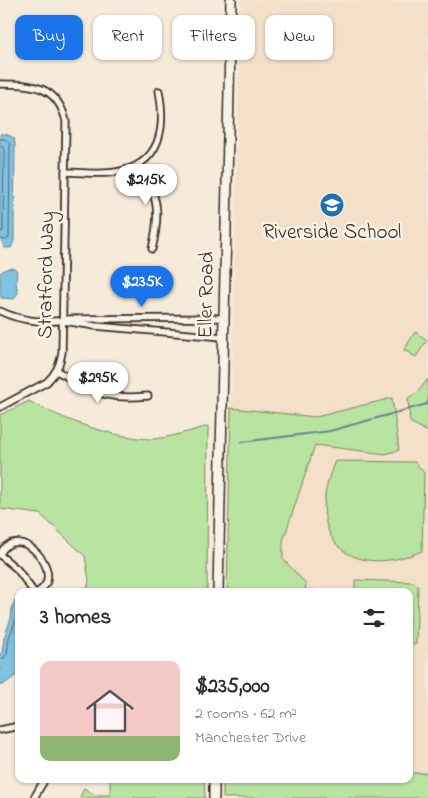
<!DOCTYPE html>
<meta charset="utf-8">
<style>
body{margin:0;font-family:"Indie Flower",sans-serif;background:#f2f2f3;color:#2b2b33;height:100vh;display:flex;flex-direction:column;font-size:19px;white-space:nowrap}
*{box-sizing:border-box;margin:0}
p{font-size:16px;color:#7c7c81}
.icon{flex:none;width:28px;height:28px;fill:none;stroke:currentColor;stroke-width:2;stroke-linecap:round;stroke-linejoin:round}
.map{position:relative;flex:1;overflow:hidden}
.drawer{position:absolute;left:15px;top:588px;width:398px;height:195px;display:flex;flex-direction:column;background:#fff;border-radius:10px;box-shadow:0 1px 4px #0004}
.drawer>*{flex:none}
.banner{position:absolute;left:15px;top:15px;width:399px;height:45px;display:flex;gap:10px}
.price{position:absolute;translate:-50% -42px;padding:0 11px;border-radius:18px;background:#fff;color:#222;font-size:16px;line-height:32px;filter:drop-shadow(0 1px 2px #0008)}
.price::after{content:'';position:absolute;left:50%;top:30px;width:15px;height:11px;margin-left:-8px;background:inherit;clip-path:polygon(0 0,100% 0,50% 100%)}
.price.on{background:#1a73e8;color:#fff}
ul{padding:0;list-style:none}
li{display:flex;align-items:center;gap:15px;height:125px;padding:0 25px}
li span{display:grid;place-items:center;flex:none;width:140px;height:100px;border-radius:10px;color:#555}
li>.icon{margin-inline-start:auto}
span .icon{width:60px;height:60px;fill:#fffc;stroke-width:1}
li b{font-size:21px}
h2{display:flex;justify-content:space-between;align-items:center;height:60px;padding:0 25px;font-size:21px}
.chip{padding:0 18px;border-radius:10px;background:#fff;box-shadow:0 1px 4px #0004;font-size:18px;line-height:45px}
.chip.on{background:#1a73e8;color:#fff}
.map>svg:first-child{display:block}
</style>
<div class="map">
<svg width="428" height="798" viewBox="0 0 428 798">
<rect width="100%" height="100%" fill="#f6eada"/>
<filter id="ink" filterUnits="userSpaceOnUse"><feTurbulence type="fractalNoise" baseFrequency=".02" numOctaves="2"/><feDisplacementMap in="SourceGraphic" scale="10" xChannelSelector="R" yChannelSelector="G"/><feConvolveMatrix kernelMatrix="1 2 1 2 8 2 1 2 1" color-interpolation-filters="sRGB"/></filter>
<g filter="url(#ink)">
<polygon fill="#f4dfc9" points="241,0 428,2 428,773 409,773 409,591 227,591"/>
<g fill="#b9e3a0" stroke="#7a865f">
<polygon points="415,332 427,340 416,357 404,350"/>
<polygon points="428,379 428,432 410,422 408,398 417,393"/>
<polygon points="392,398 399,450 385,454 315,445 283,541 283,559 306,584 305,591 227,591 231,408 316,417"/>
<path d="M29,401C63,420 113,438 152,439C165,439 194,430 208,426L207,591H87L89,581L85,556L40,514L0,509V415Z"/>
<path d="M335,461L415,462L424,473L422,551C346,582 303,536 335,461Z"/>
<polygon points="355,580 414,582 418,586 416,644 409,644 409,591 355,591"/>
<polygon points="409,773 428,773 428,798 223,798 223,779 409,779"/>
<polygon points="110,779 204,779 205,798 80,798 84,788 95,795 110,795"/>
</g>
<g fill="#80c2e1" stroke="#648593">
<polygon points="0,134 6,134 14,138 15,144 14,228 14,241 11,248 5,248 0,238"/>
<polygon points="13,268 17,271 16,282 18,293 14,299 1,298 0,273 6,269"/>
<polygon points="15,600 19,601 19,673 3,685 0,685 0,654 2,653 4,638 11,618 12,608"/>
</g>
<g fill="none" stroke-linecap="round" stroke-linejoin="round">
<g stroke="#57676c" stroke-width="1">
<polyline points="0,139 5,139 10,144 9,238 6,240 0,239"/>
<polyline points="0,145 4,148 3,228 3,231 0,232"/>
<polyline points="0,659 4,658 7,654 9,638 16,619 19,605"/>
</g>
<polyline stroke="#648593" stroke-width="2" points="242,442 330,431 427,404 428,402"/>
<defs>
<g id="street">
<path d="M0,84C32,84 57,85 66,121L62,352C60,365 56,373 47,382L0,407"/>
<path d="M139,164C158,197 161,211 152,249"/>
<path d="M65,172C82,172 100,175 116,172C161,165 166,128 159,91"/>
<path d="M0,311C20,321 48,324 69,319L224,318"/>
<polyline points="64,321 95,326 223,337"/>
<path d="M57,371C95,392 103,400 148,396"/>
<path d="M0,554C19,519 67,574 39,591"/>
<polyline points="0,555 17,569 33,591"/>
<polyline points="0,730 19,726"/>
<polyline points="34,798 45,779"/>
</g>
<g id="secondary">
<polyline points="218,591 231,0"/>
<polyline points="214,798 214,779"/>
</g>
</defs>
<use href="#street" stroke="#3b2a1e" stroke-width="9"/>
<use href="#secondary" stroke="#3b2a1e" stroke-width="12"/>
<use href="#street" stroke="#f7f3e8" stroke-width="5.5"/>
<use href="#secondary" stroke="#f7f3e8" stroke-width="9"/>
</g>
</g>
<defs>
<symbol id="school-disc" viewBox="-11 -11 22 22"><circle r="9.5" fill="#1f6fb2" stroke="#f7f3e8"/><path d="M0-5L7-2L0 1L-7-2ZM-4 1L0 2.5L4 1V4Q0 6-4 4Z" fill="#fff"/></symbol>
</defs>
<g fill-rule="evenodd">
<use href="#school-disc" x="318" y="191" width="28" height="28"/>
</g>
<g text-anchor="middle" dominant-baseline="central" stroke-width="5" stroke-linejoin="round" paint-order="stroke">
<g font-size="21" fill="#3b2a1e" stroke="#f7f3e8">
<text x="332" y="233">Riverside School</text>
</g>
<g font-size="21" fill="#3b2a1e" stroke="#f7f3e8">
<text transform="translate(47 275) rotate(-89)">Stratford Way</text>
<text transform="translate(207 295) rotate(-89)">Eller Road</text>
</g>
</g>
</svg>
<b class="price" style="left:146px;top:206px">$215K</b>
<b class="price on" style="left:142px;top:308px">$235K</b>
<b class="price" style="left:98px;top:404px">$295K</b>
<div class="banner">
<a class="chip on">Buy</a>
<a class="chip">Rent</a>
<a class="chip">Filters</a>
<a class="chip">New</a>
</div>
<section class="drawer">
<h2>3 homes<svg class="icon" aria-label="filters" viewBox="0 0 24 24"><path d="M4 7h16M4 17h16"/><circle cx="9" cy="7" r="2"/><circle cx="15" cy="17" r="2"/></svg></h2>
<ul>
<li><span style="background:linear-gradient(#f6c9c9 75%,#8fb573 0)"><svg class="icon" aria-label="home" viewBox="0 0 24 24"><path d="M3 11l9-7 9 7M6 9v11h12V9"/></svg></span><div><b>$235,000</b><p>2 rooms · 62 m²</p><p>Manchester Drive</p></div></li>
</ul>
</section>
</div>
